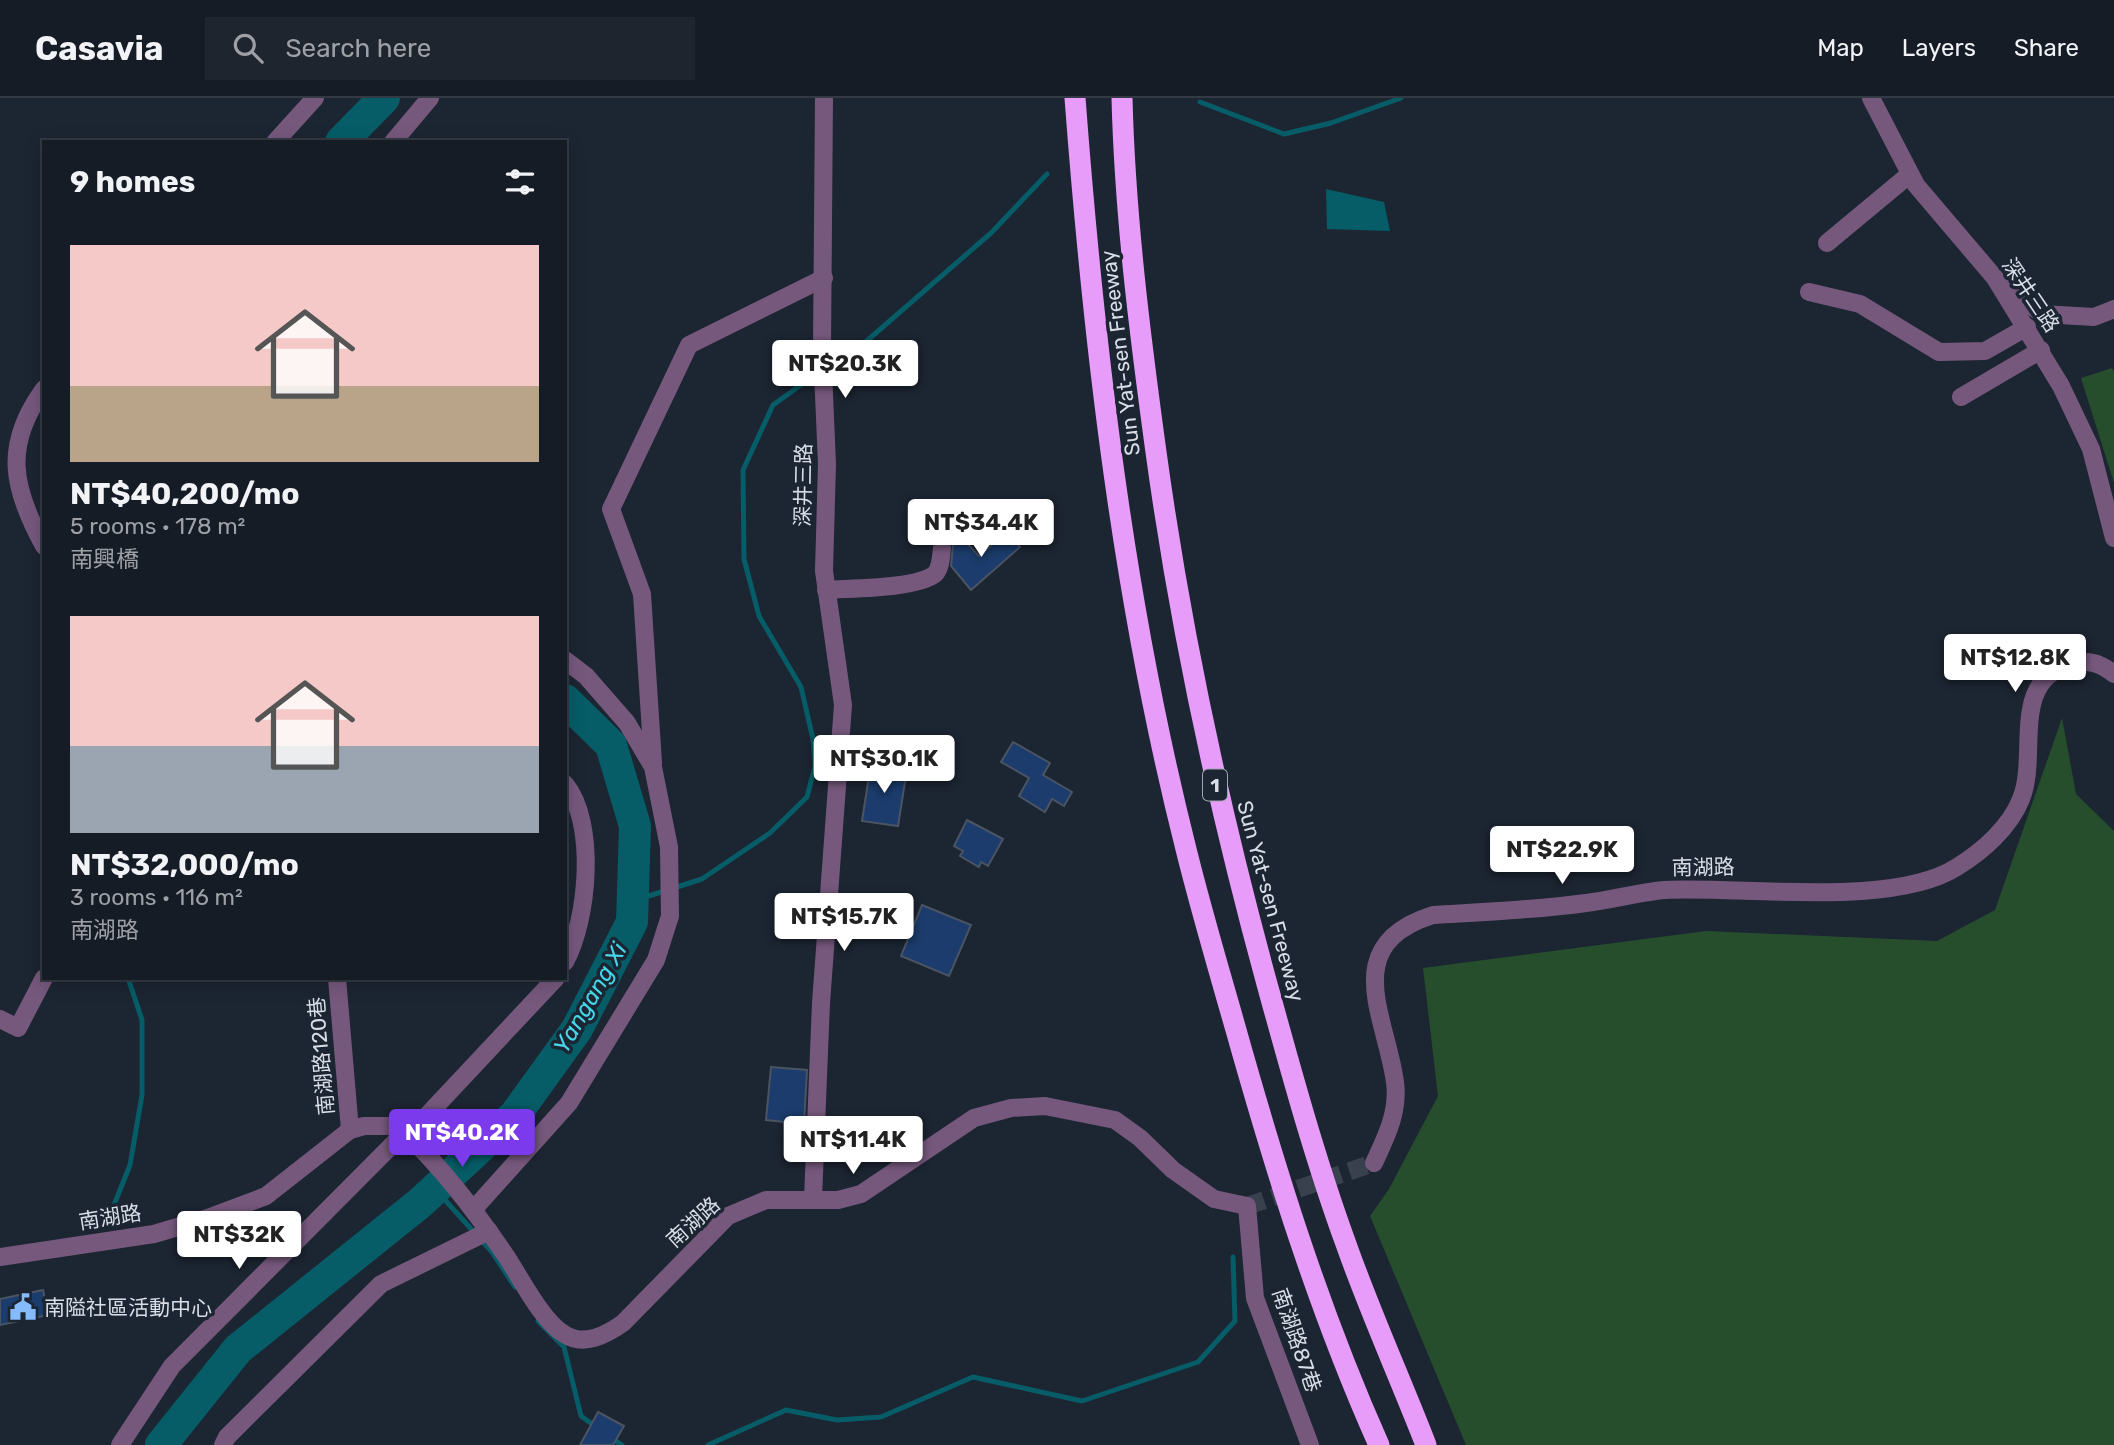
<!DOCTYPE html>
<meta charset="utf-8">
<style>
body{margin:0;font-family:Rubik,"Noto Sans TC",sans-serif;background:#1e252e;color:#f1f3f6;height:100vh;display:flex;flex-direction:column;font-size:26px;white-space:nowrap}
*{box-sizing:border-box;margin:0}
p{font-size:23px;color:#9da1a7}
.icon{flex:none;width:38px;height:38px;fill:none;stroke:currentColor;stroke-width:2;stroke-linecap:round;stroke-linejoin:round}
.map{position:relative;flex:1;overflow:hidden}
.panel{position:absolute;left:42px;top:42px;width:525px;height:840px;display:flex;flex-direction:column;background:#151c26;border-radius:0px;box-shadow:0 4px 18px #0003,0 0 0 2px #343a43}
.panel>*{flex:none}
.price{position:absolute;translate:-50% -60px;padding:0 16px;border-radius:7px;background:#fff;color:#222;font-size:23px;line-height:46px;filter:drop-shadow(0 2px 4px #0008)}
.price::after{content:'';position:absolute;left:50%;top:42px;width:21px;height:16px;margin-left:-10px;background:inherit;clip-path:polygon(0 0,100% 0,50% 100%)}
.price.on{background:#7c3aed;color:#fff}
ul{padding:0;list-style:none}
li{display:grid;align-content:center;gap:14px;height:371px;padding:0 28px}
li span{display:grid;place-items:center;height:217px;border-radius:0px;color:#555}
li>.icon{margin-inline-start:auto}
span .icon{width:126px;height:126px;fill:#fffc;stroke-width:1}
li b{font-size:30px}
h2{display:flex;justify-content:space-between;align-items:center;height:84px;padding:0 28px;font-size:30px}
header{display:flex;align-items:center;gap:42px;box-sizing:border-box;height:98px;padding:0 35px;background:#151c26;border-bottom:2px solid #343a43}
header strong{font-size:33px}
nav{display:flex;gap:38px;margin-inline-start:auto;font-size:24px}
.search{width:490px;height:63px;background:#1e252e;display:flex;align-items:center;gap:18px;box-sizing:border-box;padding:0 24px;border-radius:0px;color:#9da1a7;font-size:26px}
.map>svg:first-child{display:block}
</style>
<header>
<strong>Casavia</strong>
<div class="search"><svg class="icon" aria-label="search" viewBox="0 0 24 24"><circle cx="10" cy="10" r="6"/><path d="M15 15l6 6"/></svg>Search here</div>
<nav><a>Map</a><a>Layers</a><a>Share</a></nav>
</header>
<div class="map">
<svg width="2114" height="1347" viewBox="0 0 2114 1347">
<rect width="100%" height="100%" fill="#1c2532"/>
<g fill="#264e2d">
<polygon points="2112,270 2114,274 2114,385 2081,280"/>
<polygon points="2062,620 2076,696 2114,733 2114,1347 1466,1347 1370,1118 1389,1091 1438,998 1423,870 1706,833 1937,843 1995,812"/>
</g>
<polygon fill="#065d67" points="1326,91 1384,104 1390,133 1327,131"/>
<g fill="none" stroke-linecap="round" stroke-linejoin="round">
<g stroke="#065d67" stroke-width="5">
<polyline points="1200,4 1284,36 1331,25 1401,0"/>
<polyline points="839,267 991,135 1047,76"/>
<polyline points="633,803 702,781 770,735 807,699 815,668 813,641 801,589 759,518 744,461 743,372 773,307 809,281"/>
<polyline points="435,1091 492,1154 515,1189"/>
<polyline points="106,1127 130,1067 142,997 142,922 128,880"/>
<polyline points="538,1223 564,1249 581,1318 596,1329"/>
<polyline points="610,1339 622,1347"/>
<polyline points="708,1347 786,1312 837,1322 881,1319 973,1279 1082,1303 1198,1264 1235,1223 1233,1159"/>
</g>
<g stroke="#065d67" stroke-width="32">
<polyline points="341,44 384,0"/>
<polyline points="161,1347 238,1251 420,1105 515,1017 577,931 632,824 635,728 611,647 565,602"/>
</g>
</g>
<g fill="#1b3c6c" stroke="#4a5463" stroke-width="2">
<polygon points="1006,434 1020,449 971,492 951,468 953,447 962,440 979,458"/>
<polygon points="1013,644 1050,665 1043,677 1072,694 1064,708 1052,701 1045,714 1019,698 1029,680 1001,664"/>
<polygon points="871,665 907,671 898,728 862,723"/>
<polygon points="967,722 1003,741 988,768 981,764 979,769 960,758 963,753 954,748"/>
<polygon points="922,807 971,827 949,878 901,858"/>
<polygon points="771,969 807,972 804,1026 766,1022"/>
<polygon points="43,1192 48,1217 0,1227 0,1201"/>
<polygon points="598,1314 624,1328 613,1347 580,1347"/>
</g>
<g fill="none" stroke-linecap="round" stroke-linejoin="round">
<polyline stroke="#38414d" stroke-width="18" stroke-dasharray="18 9" stroke-linecap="butt" points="1247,1108 1374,1065"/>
<g stroke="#76587d" stroke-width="18">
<polyline points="1871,0 1916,87 1995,180 2061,288 2091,351 2114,440"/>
<polyline points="275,44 315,0"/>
<polyline points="393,44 430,0"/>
<polyline points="1827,145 1910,76"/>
<polyline points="2006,189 2042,216 2094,219 2114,211"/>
<polyline points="1809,194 1860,206 1939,254 1985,253 2027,229"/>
<path d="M44,291C3,347 12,390 44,448"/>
<polyline points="1961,299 2041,252"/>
<path d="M826,492C850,490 916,491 935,476C941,470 941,458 942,450"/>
<polyline points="653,665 642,496 611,411 689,247 824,180"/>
<path d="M565,686C597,725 588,822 565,864"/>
<polyline points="337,880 350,1032"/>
<polyline points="0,921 18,930 44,880"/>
<path d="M1374,1065C1386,1039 1399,1014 1395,984C1386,918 1338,847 1433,817C1484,814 1536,812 1586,805C1613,802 1639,794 1665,792C1743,788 1893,810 1957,769C1983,753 2010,729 2021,701C2039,658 2009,583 2070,566C2088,561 2100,565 2114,576"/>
<polyline points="813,1101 821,905 843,607 824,473 827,366 822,250 824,0"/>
<polyline points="473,1112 569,1005 656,862 670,818 669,749 653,669 627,625 586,578 565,562"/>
<path d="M0,1159L154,1136L208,1120L266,1098L350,1032L364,1028H397C434,1059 476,1114 504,1155C520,1178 541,1222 564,1236C584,1249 606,1237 623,1225L728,1118L766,1102H838L861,1096L974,1020L1011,1010L1045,1008L1115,1022L1140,1040L1173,1072L1214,1101L1247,1108L1255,1200L1310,1347"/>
<polyline points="120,1347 172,1268 405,1034 421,1024 556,880"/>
<polyline points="223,1347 227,1339 381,1186 489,1133"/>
</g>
<g stroke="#e89cfa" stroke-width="21">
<path d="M1075,0C1094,251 1124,506 1186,751C1201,812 1219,872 1236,932C1276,1074 1319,1213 1379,1347"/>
<path d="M1122,0C1125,119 1140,237 1156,354C1181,537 1218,707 1267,886C1291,973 1315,1061 1346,1146C1370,1214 1400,1280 1426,1347"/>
</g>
</g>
<defs>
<symbol id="civic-bare" viewBox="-9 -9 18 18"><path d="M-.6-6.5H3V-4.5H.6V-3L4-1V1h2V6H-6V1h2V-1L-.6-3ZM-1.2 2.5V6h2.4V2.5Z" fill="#85bbfb" stroke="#1c2532" stroke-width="2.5" paint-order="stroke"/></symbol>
</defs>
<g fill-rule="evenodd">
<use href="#civic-bare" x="4" y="1190" width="38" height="38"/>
</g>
<g text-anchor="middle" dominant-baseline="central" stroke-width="7" stroke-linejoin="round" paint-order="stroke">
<rect fill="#1c2532" stroke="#a0a6b1" stroke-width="2" x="1203" y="671.5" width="24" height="31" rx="5"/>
<g font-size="19" font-weight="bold" fill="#d8dee7">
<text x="1215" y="687">1</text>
</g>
<g font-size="21" fill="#d8dee7" stroke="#1c2532">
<text transform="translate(2031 197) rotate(56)">深井三路</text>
<text transform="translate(1120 255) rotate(-97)">Sun Yat-sen Freeway</text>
<text transform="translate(803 387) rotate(-89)">深井三路</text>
<text transform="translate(1703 769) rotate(-1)">南湖路</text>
<text transform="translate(1271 803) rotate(75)">Sun Yat-sen Freeway</text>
<text transform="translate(321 958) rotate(-95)">南湖路120巷</text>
<text transform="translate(110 1119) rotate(-9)">南湖路</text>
<text transform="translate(693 1124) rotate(-42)">南湖路</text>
<text transform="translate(1297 1242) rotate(71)">南湖路87巷</text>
</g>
<g font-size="21" fill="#d8dee7" stroke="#1c2532" text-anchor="start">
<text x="44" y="1209">南隘社區活動中心</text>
</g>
<g font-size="23" font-style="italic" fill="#46d6ea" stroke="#1c2532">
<text transform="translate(590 900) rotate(-60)">Yangang Xi</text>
</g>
</g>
</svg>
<b class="price" style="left:845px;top:302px">NT$20.3K</b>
<b class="price" style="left:981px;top:461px">NT$34.4K</b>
<b class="price" style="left:2015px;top:596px">NT$12.8K</b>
<b class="price" style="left:884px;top:697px">NT$30.1K</b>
<b class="price" style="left:1562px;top:788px">NT$22.9K</b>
<b class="price" style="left:844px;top:855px">NT$15.7K</b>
<b class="price on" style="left:462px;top:1071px">NT$40.2K</b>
<b class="price" style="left:853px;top:1078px">NT$11.4K</b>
<b class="price" style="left:239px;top:1173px">NT$32K</b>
<section class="panel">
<h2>9 homes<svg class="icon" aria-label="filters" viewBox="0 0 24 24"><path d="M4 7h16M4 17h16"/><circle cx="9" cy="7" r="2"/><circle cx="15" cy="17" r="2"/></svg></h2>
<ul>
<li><span style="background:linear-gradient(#f6c9c9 65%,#b9a48a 0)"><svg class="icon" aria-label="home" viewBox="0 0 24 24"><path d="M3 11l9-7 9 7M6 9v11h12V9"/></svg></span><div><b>NT$40,200/mo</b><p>5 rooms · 178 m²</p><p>南興橋</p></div></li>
<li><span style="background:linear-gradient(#f6c9c9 60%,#9aa5b1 0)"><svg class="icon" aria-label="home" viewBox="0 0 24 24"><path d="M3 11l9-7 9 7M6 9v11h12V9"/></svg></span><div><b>NT$32,000/mo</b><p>3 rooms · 116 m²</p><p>南湖路</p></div></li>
</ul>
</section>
</div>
